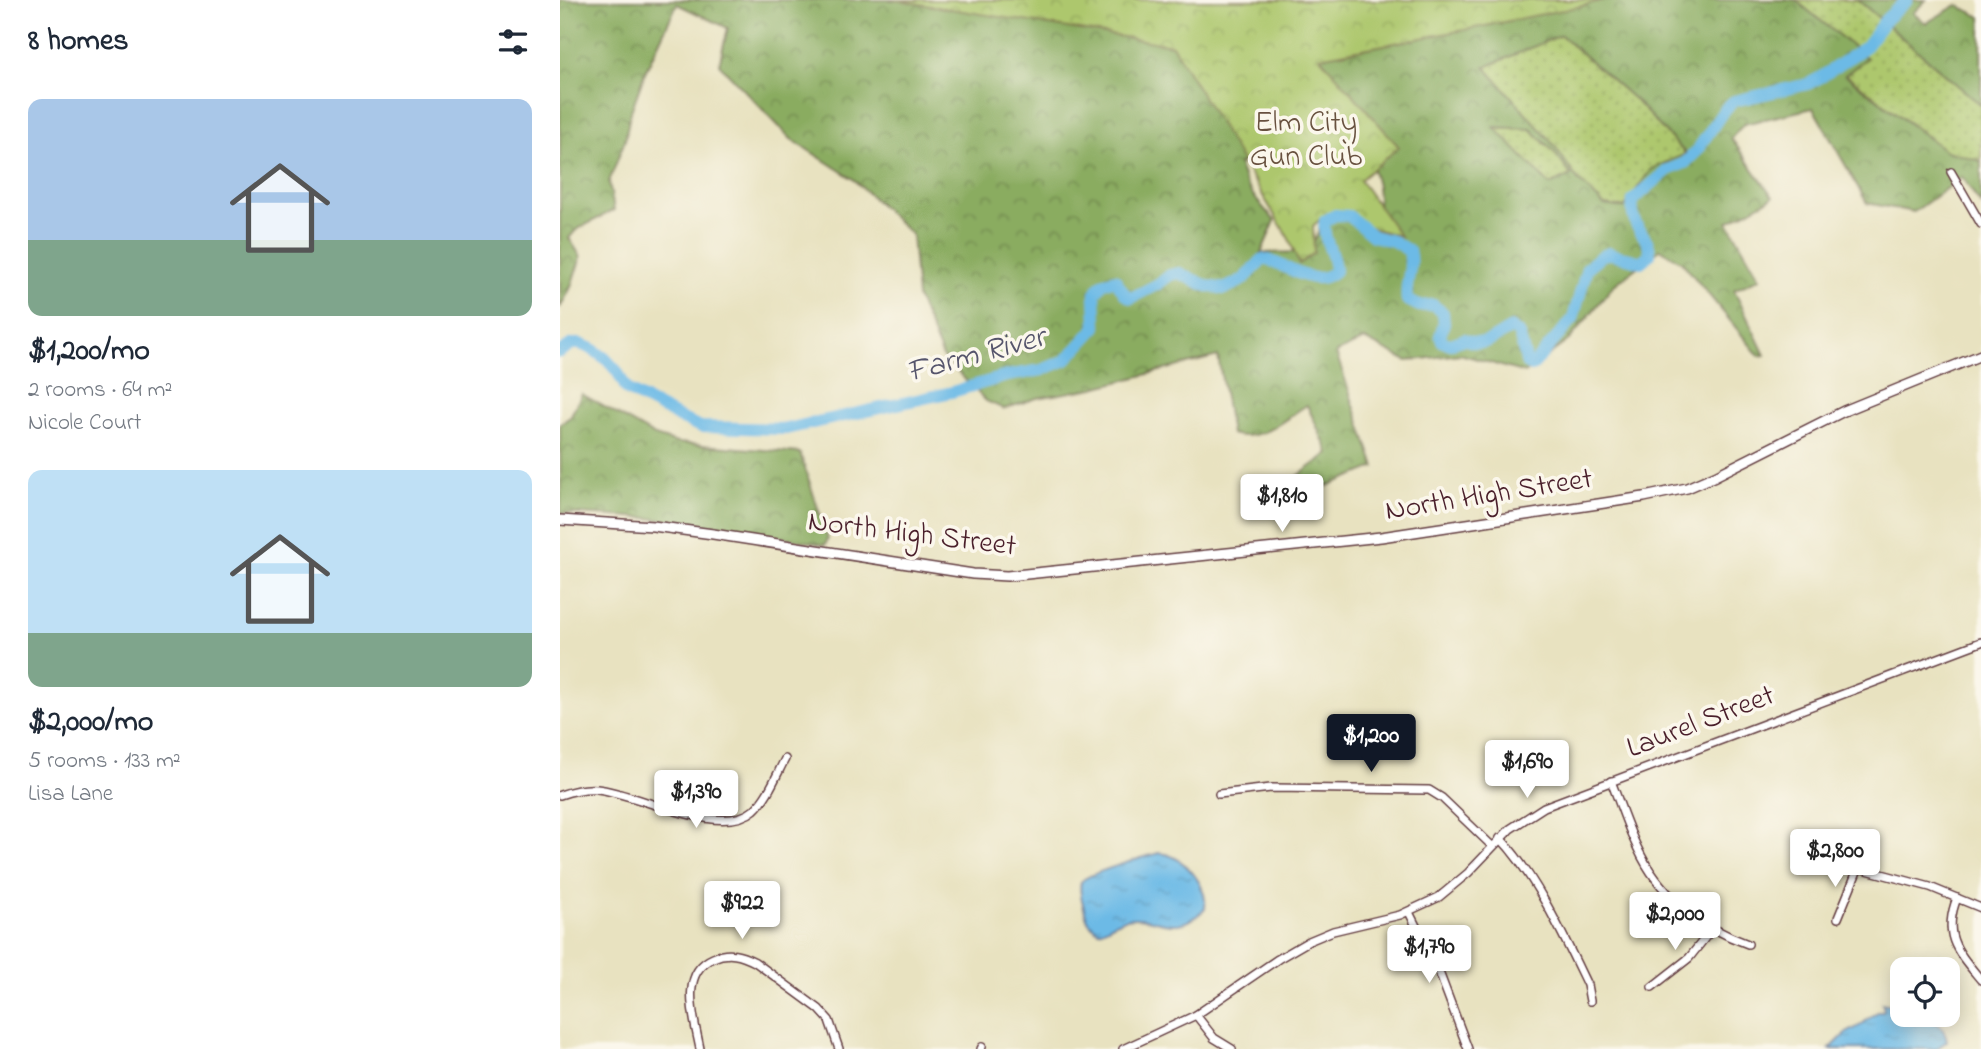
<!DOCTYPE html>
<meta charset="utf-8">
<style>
body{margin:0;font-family:"Indie Flower",sans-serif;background:#f6f6f7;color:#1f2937;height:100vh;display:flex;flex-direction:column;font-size:26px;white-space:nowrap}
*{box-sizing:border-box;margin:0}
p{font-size:23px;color:#747a83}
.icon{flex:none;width:38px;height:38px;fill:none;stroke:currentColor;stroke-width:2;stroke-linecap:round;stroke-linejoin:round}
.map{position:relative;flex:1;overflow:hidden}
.side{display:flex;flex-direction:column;background:#fff;width:560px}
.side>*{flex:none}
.buttons{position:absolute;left:1330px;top:957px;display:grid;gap:14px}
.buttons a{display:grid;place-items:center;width:70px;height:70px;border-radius:14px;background:#fff;box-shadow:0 4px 18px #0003;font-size:35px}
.price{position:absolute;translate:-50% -60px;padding:0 16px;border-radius:7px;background:#fff;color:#222;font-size:23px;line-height:46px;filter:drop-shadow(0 2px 4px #0008)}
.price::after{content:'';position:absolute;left:50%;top:42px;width:21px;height:16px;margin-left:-10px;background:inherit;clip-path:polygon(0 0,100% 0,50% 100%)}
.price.current{background:#111827;color:#fff}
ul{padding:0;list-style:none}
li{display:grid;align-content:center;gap:14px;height:371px;padding:0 28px}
li span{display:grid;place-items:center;height:217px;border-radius:14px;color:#555}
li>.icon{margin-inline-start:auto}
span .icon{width:126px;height:126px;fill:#fffc;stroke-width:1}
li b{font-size:30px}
h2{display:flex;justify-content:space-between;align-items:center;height:84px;padding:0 28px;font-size:30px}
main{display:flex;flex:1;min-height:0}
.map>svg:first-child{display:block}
</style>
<main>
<section class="side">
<h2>8 homes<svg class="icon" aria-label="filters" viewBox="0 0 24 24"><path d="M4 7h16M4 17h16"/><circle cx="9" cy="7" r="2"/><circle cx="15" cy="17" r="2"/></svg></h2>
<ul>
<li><span style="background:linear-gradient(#a9c7e8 65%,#7fa58c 0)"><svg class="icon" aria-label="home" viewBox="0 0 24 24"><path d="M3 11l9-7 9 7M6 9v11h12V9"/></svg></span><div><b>$1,200/mo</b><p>2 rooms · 64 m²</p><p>Nicole Court</p></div></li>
<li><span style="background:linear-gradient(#bfe0f5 75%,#7fa58c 0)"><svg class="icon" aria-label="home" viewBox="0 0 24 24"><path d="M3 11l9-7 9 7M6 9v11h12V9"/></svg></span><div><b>$2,000/mo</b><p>5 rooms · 133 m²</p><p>Lisa Lane</p></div></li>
</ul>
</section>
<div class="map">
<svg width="1421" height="1049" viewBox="0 0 1421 1049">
<defs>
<pattern id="grass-dots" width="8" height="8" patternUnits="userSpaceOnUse" patternTransform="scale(1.75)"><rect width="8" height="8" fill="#adc76d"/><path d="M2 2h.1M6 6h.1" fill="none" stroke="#96aa5f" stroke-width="1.8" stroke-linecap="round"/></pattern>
<pattern id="forest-crowns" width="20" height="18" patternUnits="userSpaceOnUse" patternTransform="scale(1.75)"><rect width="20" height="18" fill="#8aac60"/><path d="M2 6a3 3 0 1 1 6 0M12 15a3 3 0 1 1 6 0" fill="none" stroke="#738b4f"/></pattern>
<pattern id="park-crowns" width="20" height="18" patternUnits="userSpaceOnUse" patternTransform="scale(1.75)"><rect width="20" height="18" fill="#adc76d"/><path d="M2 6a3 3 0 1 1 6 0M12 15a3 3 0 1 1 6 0" fill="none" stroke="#96aa5f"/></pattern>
<pattern id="water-ripples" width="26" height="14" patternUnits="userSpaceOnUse" patternTransform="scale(1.75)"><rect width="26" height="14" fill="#6cbae6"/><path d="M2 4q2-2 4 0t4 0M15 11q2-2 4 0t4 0" fill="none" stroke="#5f9fc5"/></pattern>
</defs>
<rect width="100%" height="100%" fill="#fbf7ec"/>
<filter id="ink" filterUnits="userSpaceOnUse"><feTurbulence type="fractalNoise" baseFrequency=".0143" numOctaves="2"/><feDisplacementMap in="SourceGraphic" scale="14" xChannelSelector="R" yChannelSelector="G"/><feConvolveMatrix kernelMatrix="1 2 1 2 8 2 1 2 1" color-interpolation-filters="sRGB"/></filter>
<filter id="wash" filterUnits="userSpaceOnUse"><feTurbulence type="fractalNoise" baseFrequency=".00686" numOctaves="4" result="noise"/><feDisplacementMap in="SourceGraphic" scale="28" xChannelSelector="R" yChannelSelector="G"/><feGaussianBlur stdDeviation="1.57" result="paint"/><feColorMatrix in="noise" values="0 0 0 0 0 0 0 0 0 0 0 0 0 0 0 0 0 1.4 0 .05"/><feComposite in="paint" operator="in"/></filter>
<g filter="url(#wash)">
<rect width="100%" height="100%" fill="#e8e2c0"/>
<g fill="url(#grass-dots)" stroke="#7c734c" stroke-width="2">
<polygon points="1235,0 1298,0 1421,105 1421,161 1386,151 1285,74 1306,58"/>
<polygon points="1001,35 1076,101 1126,154 1091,169 1064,208 1043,205 1017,179 994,145 924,67"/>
<polygon points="933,127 971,129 994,152 1011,175 990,185"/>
</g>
<g fill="url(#forest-crowns)" stroke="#6a6646" stroke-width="2" fill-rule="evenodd">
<path d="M0,0H1235L1307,58L1285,75L1386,151L1421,161V205L1402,177L1354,212L1307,203L1253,108L1184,124L1171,138L1213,197L1168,222L1200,278L1174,290L1205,355L1199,356L1122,262L1100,249L1053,286L1010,339L965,373L900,354L847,361L804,339L776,353L815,467L767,486L731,492L726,485L769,453L747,405C722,420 703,443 671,434L658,356L534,388L477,398L444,409L426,401L383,357L357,297L352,235L293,179L231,139L159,64L168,28L117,4L86,70L70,114L65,140L49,182L54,210L16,230L9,238L21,257L10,289L0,308ZM1001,35L1076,101L1126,154L1091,169L1064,208L1044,205L1017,179L994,145L925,67ZM934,127L971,129L994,152L1011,175L990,185ZM806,142L817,186L819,214L778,210L762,216L759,231L749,252L701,253L715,221C699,203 684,188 679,164L698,157Z"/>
<polygon points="1298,0 1366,0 1353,13 1366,23 1397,5 1421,17 1421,105"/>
<polygon points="22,394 95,436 117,443 240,453 268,539 265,545 165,527 87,518 1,513 0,424 10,417"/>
</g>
<polygon fill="url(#park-crowns)" stroke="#7c734c" stroke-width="2" points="335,0 1043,0 1022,6 920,27 760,57 839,147 800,180 840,236 765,215 753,226 754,253 739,264 729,239 612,45"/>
<g fill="url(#water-ripples)" stroke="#5b6c88" stroke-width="2">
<path d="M599,853C623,855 648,884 645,909C613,940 599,913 565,919C556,921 548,928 539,931C527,925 526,916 523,904C521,897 519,889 521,882C525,874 588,856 599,853Z"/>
<path d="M1322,1003L1342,1007V1015C1362,1015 1384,1019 1387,1041L1376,1049H1270L1285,1034L1301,1025L1317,1012H1322L1324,1009Z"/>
</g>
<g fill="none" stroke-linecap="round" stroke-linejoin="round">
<path stroke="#6cbae6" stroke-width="12" d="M0,352L12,344H20L32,349L45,358L57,371L67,390L122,419L141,427L226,429L392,392L447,376L482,370L506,360L536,327L535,293L542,284L555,279L565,294L571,298L598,284L610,275L619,273L647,286L664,289L683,280L703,259C727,263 753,291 775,271C775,253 761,238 765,221L775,215L789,216L813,236L833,241L849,251C854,268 844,283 847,300L859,306L873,305L883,313L884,323L880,336L883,342L891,344L904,339C927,349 933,337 952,328L959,334L967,364L972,366L1013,319L1027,268L1041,256L1049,253L1081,262L1090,254C1090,232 1069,232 1073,200L1108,170L1125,163L1136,152L1164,110L1174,101L1248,84L1261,77L1305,47L1326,19L1347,0"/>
</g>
</g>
<g filter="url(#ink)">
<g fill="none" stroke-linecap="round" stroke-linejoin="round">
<defs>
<g id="minor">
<polyline points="1391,172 1421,224"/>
<path d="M1051,781C1061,806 1069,833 1082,857C1104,899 1143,928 1188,944"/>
<polyline points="659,794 711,788 869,790 882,798 932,846"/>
<path d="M0,795C12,791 24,788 37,789C78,793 160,839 194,810C208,797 216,776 225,759"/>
<path d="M940,838C975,874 1005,939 1027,985L1030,1001"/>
<polyline points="1251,855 1370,887 1421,908"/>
<path d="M1397,898C1382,936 1397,951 1421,980"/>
<polyline points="849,912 879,972 908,1049"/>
<polyline points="1278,918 1298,869"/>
<polyline points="1092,987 1129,958 1152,929"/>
<polyline points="636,1015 654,1038 672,1049"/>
<path d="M140,1049C135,1021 118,973 153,958C169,951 181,955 195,962L259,1009L269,1020L279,1049"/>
<polyline points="421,1049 422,1047"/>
<polyline points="563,1049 636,1015 718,959 749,941 773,931 840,915 879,897 908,873 950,829 984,807 1421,642"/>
</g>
<polyline id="major" points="0,520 93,526 153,534 413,574 447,576 821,537 1084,497 1127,488 1155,476 1284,411 1421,355"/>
</defs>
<use href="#minor" stroke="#623c41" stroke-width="10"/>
<use href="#major" stroke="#623c41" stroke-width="12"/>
<use href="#minor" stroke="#fff" stroke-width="7"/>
<use href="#major" stroke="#fff" stroke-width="9"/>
</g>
</g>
<g text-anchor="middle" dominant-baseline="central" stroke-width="7" stroke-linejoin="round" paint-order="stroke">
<g font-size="30" fill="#68513f" stroke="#fbf7ec">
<text x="746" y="124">Elm City<tspan x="746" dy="34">Gun Club</tspan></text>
</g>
<g font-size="30" fill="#4a1f2b" stroke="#fbf7ec">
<text transform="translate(929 496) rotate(-9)">North High Street</text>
<text transform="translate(352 535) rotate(7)">North High Street</text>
<text transform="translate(1141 723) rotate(-21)">Laurel Street</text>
</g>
<g font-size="32" font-style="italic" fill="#56556c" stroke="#fbf7ec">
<text transform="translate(416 356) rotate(-15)">Farm River</text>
</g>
</g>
</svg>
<div class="buttons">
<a><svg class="icon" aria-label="locate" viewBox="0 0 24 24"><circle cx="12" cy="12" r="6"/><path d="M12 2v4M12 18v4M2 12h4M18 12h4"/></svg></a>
</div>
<b class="price" style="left:722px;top:534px">$1,810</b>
<b class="price current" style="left:811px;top:774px">$1,200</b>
<b class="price" style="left:967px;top:800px">$1,690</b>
<b class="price" style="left:136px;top:830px">$1,390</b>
<b class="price" style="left:1275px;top:889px">$2,800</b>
<b class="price" style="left:182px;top:941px">$922</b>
<b class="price" style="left:1115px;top:952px">$2,000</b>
<b class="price" style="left:869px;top:985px">$1,790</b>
</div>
</main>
